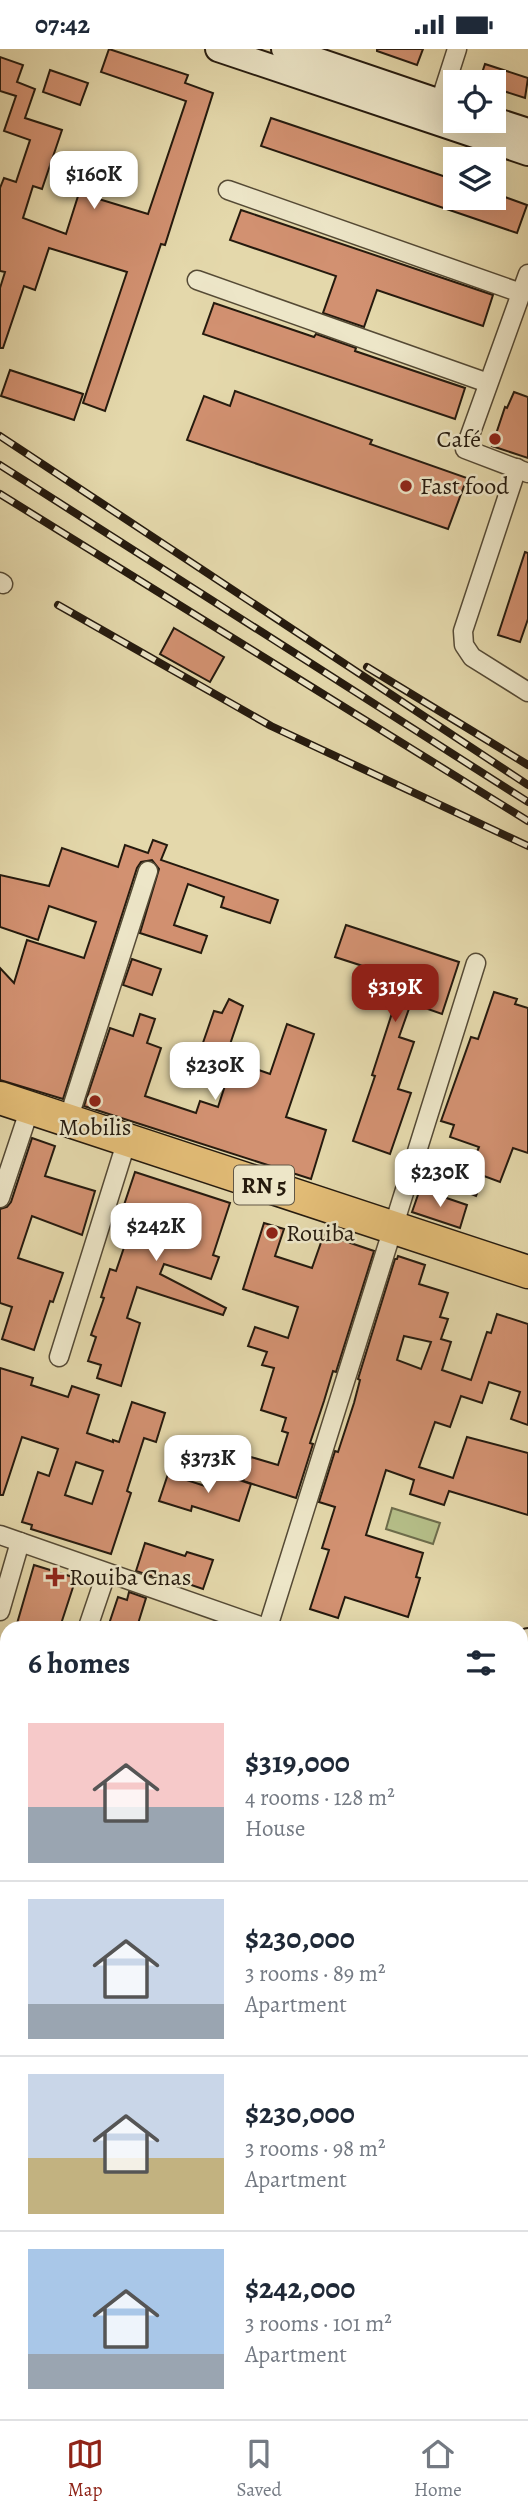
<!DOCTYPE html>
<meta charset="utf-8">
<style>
body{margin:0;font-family:Alegreya,serif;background:#f6f6f7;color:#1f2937;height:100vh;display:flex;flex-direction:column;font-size:26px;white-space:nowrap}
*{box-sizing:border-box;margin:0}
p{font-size:23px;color:#747a83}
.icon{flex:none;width:38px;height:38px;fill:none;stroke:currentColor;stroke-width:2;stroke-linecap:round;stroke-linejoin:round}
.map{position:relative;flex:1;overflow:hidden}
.panel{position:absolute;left:0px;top:1572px;width:528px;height:800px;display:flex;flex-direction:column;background:#fff;border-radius:21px 21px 0 0;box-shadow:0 7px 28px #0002}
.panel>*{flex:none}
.fabs{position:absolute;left:443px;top:21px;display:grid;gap:14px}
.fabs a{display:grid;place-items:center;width:63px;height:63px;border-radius:0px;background:#fff;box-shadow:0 7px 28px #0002;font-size:35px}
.price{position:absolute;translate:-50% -60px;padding:0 16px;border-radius:14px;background:#fff;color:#222;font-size:23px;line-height:46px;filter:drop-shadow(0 2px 4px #0008)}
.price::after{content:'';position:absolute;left:50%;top:42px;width:21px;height:16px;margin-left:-10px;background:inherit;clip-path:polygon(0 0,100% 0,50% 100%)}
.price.current{background:#8f2418;color:#fff}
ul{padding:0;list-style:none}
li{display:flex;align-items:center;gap:21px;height:175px;padding:0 28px}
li+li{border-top:2px solid #e0e1e3}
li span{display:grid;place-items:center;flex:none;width:196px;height:140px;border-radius:0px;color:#555}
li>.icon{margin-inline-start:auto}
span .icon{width:84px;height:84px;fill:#fffc;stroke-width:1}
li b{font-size:30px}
h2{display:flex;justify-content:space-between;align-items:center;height:84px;padding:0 28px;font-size:30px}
.status{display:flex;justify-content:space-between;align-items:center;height:49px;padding:0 35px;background:#fff;direction:ltr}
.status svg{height:19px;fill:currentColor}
.dock{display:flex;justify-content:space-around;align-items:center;height:98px;border-top:2px solid #e0e1e3;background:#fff;font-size:19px;color:#747a83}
.dock a{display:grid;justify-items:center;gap:4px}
.dock .current{color:#8f2418}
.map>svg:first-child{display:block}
</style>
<div class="status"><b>07:42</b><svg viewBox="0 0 49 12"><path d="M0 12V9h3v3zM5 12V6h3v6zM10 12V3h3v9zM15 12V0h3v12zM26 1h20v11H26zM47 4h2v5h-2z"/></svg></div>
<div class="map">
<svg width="528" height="2370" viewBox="0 0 528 2370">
<rect width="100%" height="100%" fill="#e4d8ab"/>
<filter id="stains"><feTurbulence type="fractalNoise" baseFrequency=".00286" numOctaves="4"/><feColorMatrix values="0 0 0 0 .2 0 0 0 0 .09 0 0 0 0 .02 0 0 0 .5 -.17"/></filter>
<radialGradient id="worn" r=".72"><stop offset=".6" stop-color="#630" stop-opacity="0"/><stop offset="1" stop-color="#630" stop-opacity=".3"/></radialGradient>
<g fill="#b5be88" stroke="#6d6c4b" stroke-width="2">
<polygon points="392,1459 440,1474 433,1495 386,1480"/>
<polygon points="0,1715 7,1717 7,1996 0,1994"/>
</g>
<g fill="#d29171" stroke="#251a0e" stroke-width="2" fill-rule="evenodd">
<polygon points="109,0 188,26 185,34 213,44 165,196 161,195 105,362 83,354 127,223 49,199 35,241 24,237 3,299 0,299 0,239 5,223 0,222 0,139 4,129 16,133 30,91 4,82 16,47 0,42 0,8 23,16 17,33 35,40 25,69 62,81 42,140 33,137 23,169 66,185 79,144 148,165 186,52 101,23"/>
<polygon points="377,0 423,0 417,16 377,2"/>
<polygon points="485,15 528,29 525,49 494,39 494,33 479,33"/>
<polygon points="50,21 88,34 80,56 43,43"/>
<polygon points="271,69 455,131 455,149 494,149 494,144 527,156 517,184 261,97"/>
<polygon points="241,161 493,246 483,277 377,241 364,278 323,264 336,227 230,191"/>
<polygon points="214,254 314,288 316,285 356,299 355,302 465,339 455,370 203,285"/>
<polygon points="10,321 83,345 74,371 1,347"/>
<polygon points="235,342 372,391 370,395 467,429 448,480 187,391 204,347 230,357"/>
<polygon points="514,343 528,348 528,409 492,397 505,358 507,359"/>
<polygon points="525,503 528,504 528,570 520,593 498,586"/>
<polygon points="174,579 224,608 210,633 160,605"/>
<polygon points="153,791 167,796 161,811 278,851 270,874 221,858 224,848 188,835 174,876 207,887 201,904 140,884 159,820 152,811 141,813 137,819 63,1050 0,1031 0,919 14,934 27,891 84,909 96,873 49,857 38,891 0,878 0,826 49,837 62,799 118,818 125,796 148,804"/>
<polygon points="346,876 459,913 442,965 411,954 399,988 414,993 398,1040 411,1044 390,1105 353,1092 375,1027 372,1026 403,930 335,908"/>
<polygon points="132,910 161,920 152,946 123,936"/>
<polygon points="494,943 517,950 515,955 528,959 528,1104 513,1099 500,1133 484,1127 476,1147 461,1141 479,1098 450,1088 454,1076 441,1072 471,988 478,990"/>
<polygon points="229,950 243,957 222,1019 197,1011 214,962 222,964"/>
<polygon points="140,965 155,970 147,994 161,999 145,1047 196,1064 200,1052 218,1058 233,1012 270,1025 287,975 314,985 286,1068 326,1081 311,1130 84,1057 110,979 133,987"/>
<polygon points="32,1089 55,1097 45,1127 95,1142 82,1186 32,1167 18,1209 63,1224 53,1253 50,1252 34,1301 2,1290 12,1258 0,1254 0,1160 7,1158 11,1153"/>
<polygon points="135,1123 230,1154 213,1206 219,1208 211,1230 164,1215 160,1225 226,1259 223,1266 137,1238 127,1269 140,1274 121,1337 97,1329 101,1316 88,1312 96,1288 91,1286 104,1249 101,1248 110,1220 116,1222 135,1166 122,1162"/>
<polygon points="420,1140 467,1156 460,1179 412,1163"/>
<polygon points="264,1174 284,1180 275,1207 312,1219 324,1185 374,1202 336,1323 333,1322 324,1352 310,1394 313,1395 296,1449 243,1432 251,1408 278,1416 288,1384 282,1382 286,1369 261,1361 274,1319 262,1316 267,1303 248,1297 255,1278 288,1289 298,1258 243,1240"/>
<path d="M398,1207L425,1216L419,1235L448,1244L440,1268L448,1270L441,1290L451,1293L442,1321L471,1331L487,1283L491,1284L497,1265L528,1275V1376L511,1370L520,1343L489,1333L482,1354L461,1347L450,1378L435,1373L419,1418L453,1429L467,1388L528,1404V1466L449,1442L444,1456L410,1445L414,1431L386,1421L366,1486L423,1504L416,1528L420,1529L408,1568L345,1548L338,1569L310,1560L329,1501L322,1499L335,1458L319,1453L335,1402L338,1403L354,1354L360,1331L358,1330L395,1210H397ZM404,1287L431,1293L421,1320L397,1311Z"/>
<path d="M0,1319L33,1329L31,1336L68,1348L72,1337L99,1346L87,1384L113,1393V1391L119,1393L132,1353L165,1364L156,1393L144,1389L127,1442L131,1444L111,1505L31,1480L32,1476L22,1473L38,1423L49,1427L58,1400L22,1388L3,1446H0ZM76,1413L103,1422L92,1455L65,1446Z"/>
<polygon points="210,1421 251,1435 239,1472 192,1457 191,1462 159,1452 168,1425 205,1437"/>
<polygon points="145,1494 185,1507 187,1503 213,1511 203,1540 162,1526 160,1530 136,1522"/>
<polygon points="34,1516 76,1529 60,1578 16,1578"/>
<polygon points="129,1543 146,1549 137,1578 108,1578 118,1548 127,1551"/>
</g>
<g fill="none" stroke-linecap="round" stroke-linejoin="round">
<defs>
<g id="street">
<polyline points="440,53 457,0"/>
<polyline points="228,141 521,244"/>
<polyline points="528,225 465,400 528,424"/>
<polyline points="197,231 488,334"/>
<polyline points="517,419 463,582 464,596 472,608 528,643"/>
<polyline points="0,533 3,535"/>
<polyline points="68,1071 148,822"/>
<polyline points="0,1149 30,1059"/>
<polyline points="59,1308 127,1091"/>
<polyline points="0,1486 263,1578"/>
<polyline points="0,1562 20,1493"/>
<polyline points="88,1578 106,1525"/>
<polyline points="268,1578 476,914"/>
<polyline points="0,1665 7,1667"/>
<polyline points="522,1953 528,1955"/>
<polyline points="522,2064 528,2066"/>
<polyline points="522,2180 528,2182"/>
<polyline points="0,2338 7,2340"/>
<polyline points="82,2364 93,2368"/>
<polyline points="381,2370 382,2364"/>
</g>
<g id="secondary">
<polyline points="218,0 528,104"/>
<polyline points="284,0 455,58"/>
<polyline points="494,71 528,82"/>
<polyline points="522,1613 528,1592"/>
<polyline points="0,2154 7,2156"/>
<polyline points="0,2197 7,2199"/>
<polyline points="522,2321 528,2323"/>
<polyline points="522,2364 528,2366"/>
<polyline points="276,2370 278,2364"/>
</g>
<polyline id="highway" points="0,1049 528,1223"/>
</defs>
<use href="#street" stroke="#554a35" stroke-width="21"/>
<use href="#secondary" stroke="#251a0e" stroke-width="28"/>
<use href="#highway" stroke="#251a0e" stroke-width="35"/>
<use href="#street" stroke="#ede6c8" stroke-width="18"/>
<use href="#secondary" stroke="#ede6c8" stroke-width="24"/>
<use href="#highway" stroke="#e2bc76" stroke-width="32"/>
<defs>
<g id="rail">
<polyline points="0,387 528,736"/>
<polyline points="0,416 528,753"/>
<polyline points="0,445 528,772"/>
<polyline points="58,556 271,677 528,797"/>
<polyline points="367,618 528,716"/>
</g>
</defs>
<use href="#rail" stroke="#251a0e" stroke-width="8"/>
<use href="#rail" stroke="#ede6c8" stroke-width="5" stroke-dasharray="16" stroke-linecap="butt"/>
</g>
<g fill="#8f2418" stroke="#ede6c8" stroke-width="2.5">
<circle cx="495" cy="390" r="7"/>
<circle cx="406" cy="437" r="7"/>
<circle cx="95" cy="1052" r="7"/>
<circle cx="272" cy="1184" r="7"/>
<path d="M51.5 1517.5h7v7h7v7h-7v7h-7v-7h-7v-7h7z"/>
</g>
<g text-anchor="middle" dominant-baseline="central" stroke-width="5" stroke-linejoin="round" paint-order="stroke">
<rect fill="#ede6c8" stroke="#615746" stroke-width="2" x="234" y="1116.5" width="60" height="39" rx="5"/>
<g font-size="23" font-weight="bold" fill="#251a0e">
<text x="264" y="1136">RN 5</text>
</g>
<g font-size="24" fill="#251a0e" stroke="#ede6c8" text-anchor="start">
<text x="481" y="390" text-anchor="end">Café</text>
<text x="420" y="437">Fast food</text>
<text x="95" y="1078" text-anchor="middle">Mobilis</text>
<text x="286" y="1184">Rouiba</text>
<text x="69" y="1528">Rouiba Cnas</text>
</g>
</g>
<rect width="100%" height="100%" filter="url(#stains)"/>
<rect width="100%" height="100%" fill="url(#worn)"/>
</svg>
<div class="fabs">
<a><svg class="icon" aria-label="locate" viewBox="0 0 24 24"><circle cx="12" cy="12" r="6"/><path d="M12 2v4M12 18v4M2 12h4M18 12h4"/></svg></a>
<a><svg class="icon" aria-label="layers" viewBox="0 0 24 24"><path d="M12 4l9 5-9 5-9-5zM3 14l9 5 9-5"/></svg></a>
</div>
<b class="price" style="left:94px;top:162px">$160K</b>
<b class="price current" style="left:395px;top:975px">$319K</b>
<b class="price" style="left:215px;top:1053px">$230K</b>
<b class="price" style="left:440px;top:1160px">$230K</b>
<b class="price" style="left:156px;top:1214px">$242K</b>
<b class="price" style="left:208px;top:1446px">$373K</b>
<section class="panel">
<h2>6 homes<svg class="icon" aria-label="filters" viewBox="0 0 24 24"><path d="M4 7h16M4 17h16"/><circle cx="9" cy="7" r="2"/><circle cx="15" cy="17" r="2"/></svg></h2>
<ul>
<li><span style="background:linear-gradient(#f6c9c9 60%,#9aa5b1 0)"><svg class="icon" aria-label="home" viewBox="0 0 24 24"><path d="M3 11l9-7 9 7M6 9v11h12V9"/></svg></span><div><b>$319,000</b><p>4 rooms · 128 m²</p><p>House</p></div></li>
<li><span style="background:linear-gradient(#c9d6e8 75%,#9aa5b1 0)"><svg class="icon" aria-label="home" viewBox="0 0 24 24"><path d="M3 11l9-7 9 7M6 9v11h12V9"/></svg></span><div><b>$230,000</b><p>3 rooms · 89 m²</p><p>Apartment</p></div></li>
<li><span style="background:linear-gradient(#c9d6e8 60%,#c2b280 0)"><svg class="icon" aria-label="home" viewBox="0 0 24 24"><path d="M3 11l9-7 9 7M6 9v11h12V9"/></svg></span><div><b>$230,000</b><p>3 rooms · 98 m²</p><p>Apartment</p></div></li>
<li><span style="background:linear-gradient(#a9c7e8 75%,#9aa5b1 0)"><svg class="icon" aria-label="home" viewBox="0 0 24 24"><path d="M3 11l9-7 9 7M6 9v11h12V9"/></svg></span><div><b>$242,000</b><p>3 rooms · 101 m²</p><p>Apartment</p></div></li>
</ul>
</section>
</div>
<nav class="dock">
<a class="current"><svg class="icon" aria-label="map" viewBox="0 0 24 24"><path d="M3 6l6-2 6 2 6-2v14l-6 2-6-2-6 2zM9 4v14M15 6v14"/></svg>Map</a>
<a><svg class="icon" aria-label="saved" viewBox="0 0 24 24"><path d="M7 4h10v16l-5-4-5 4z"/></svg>Saved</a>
<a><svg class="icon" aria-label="home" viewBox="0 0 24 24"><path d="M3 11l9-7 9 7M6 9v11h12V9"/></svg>Home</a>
</nav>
